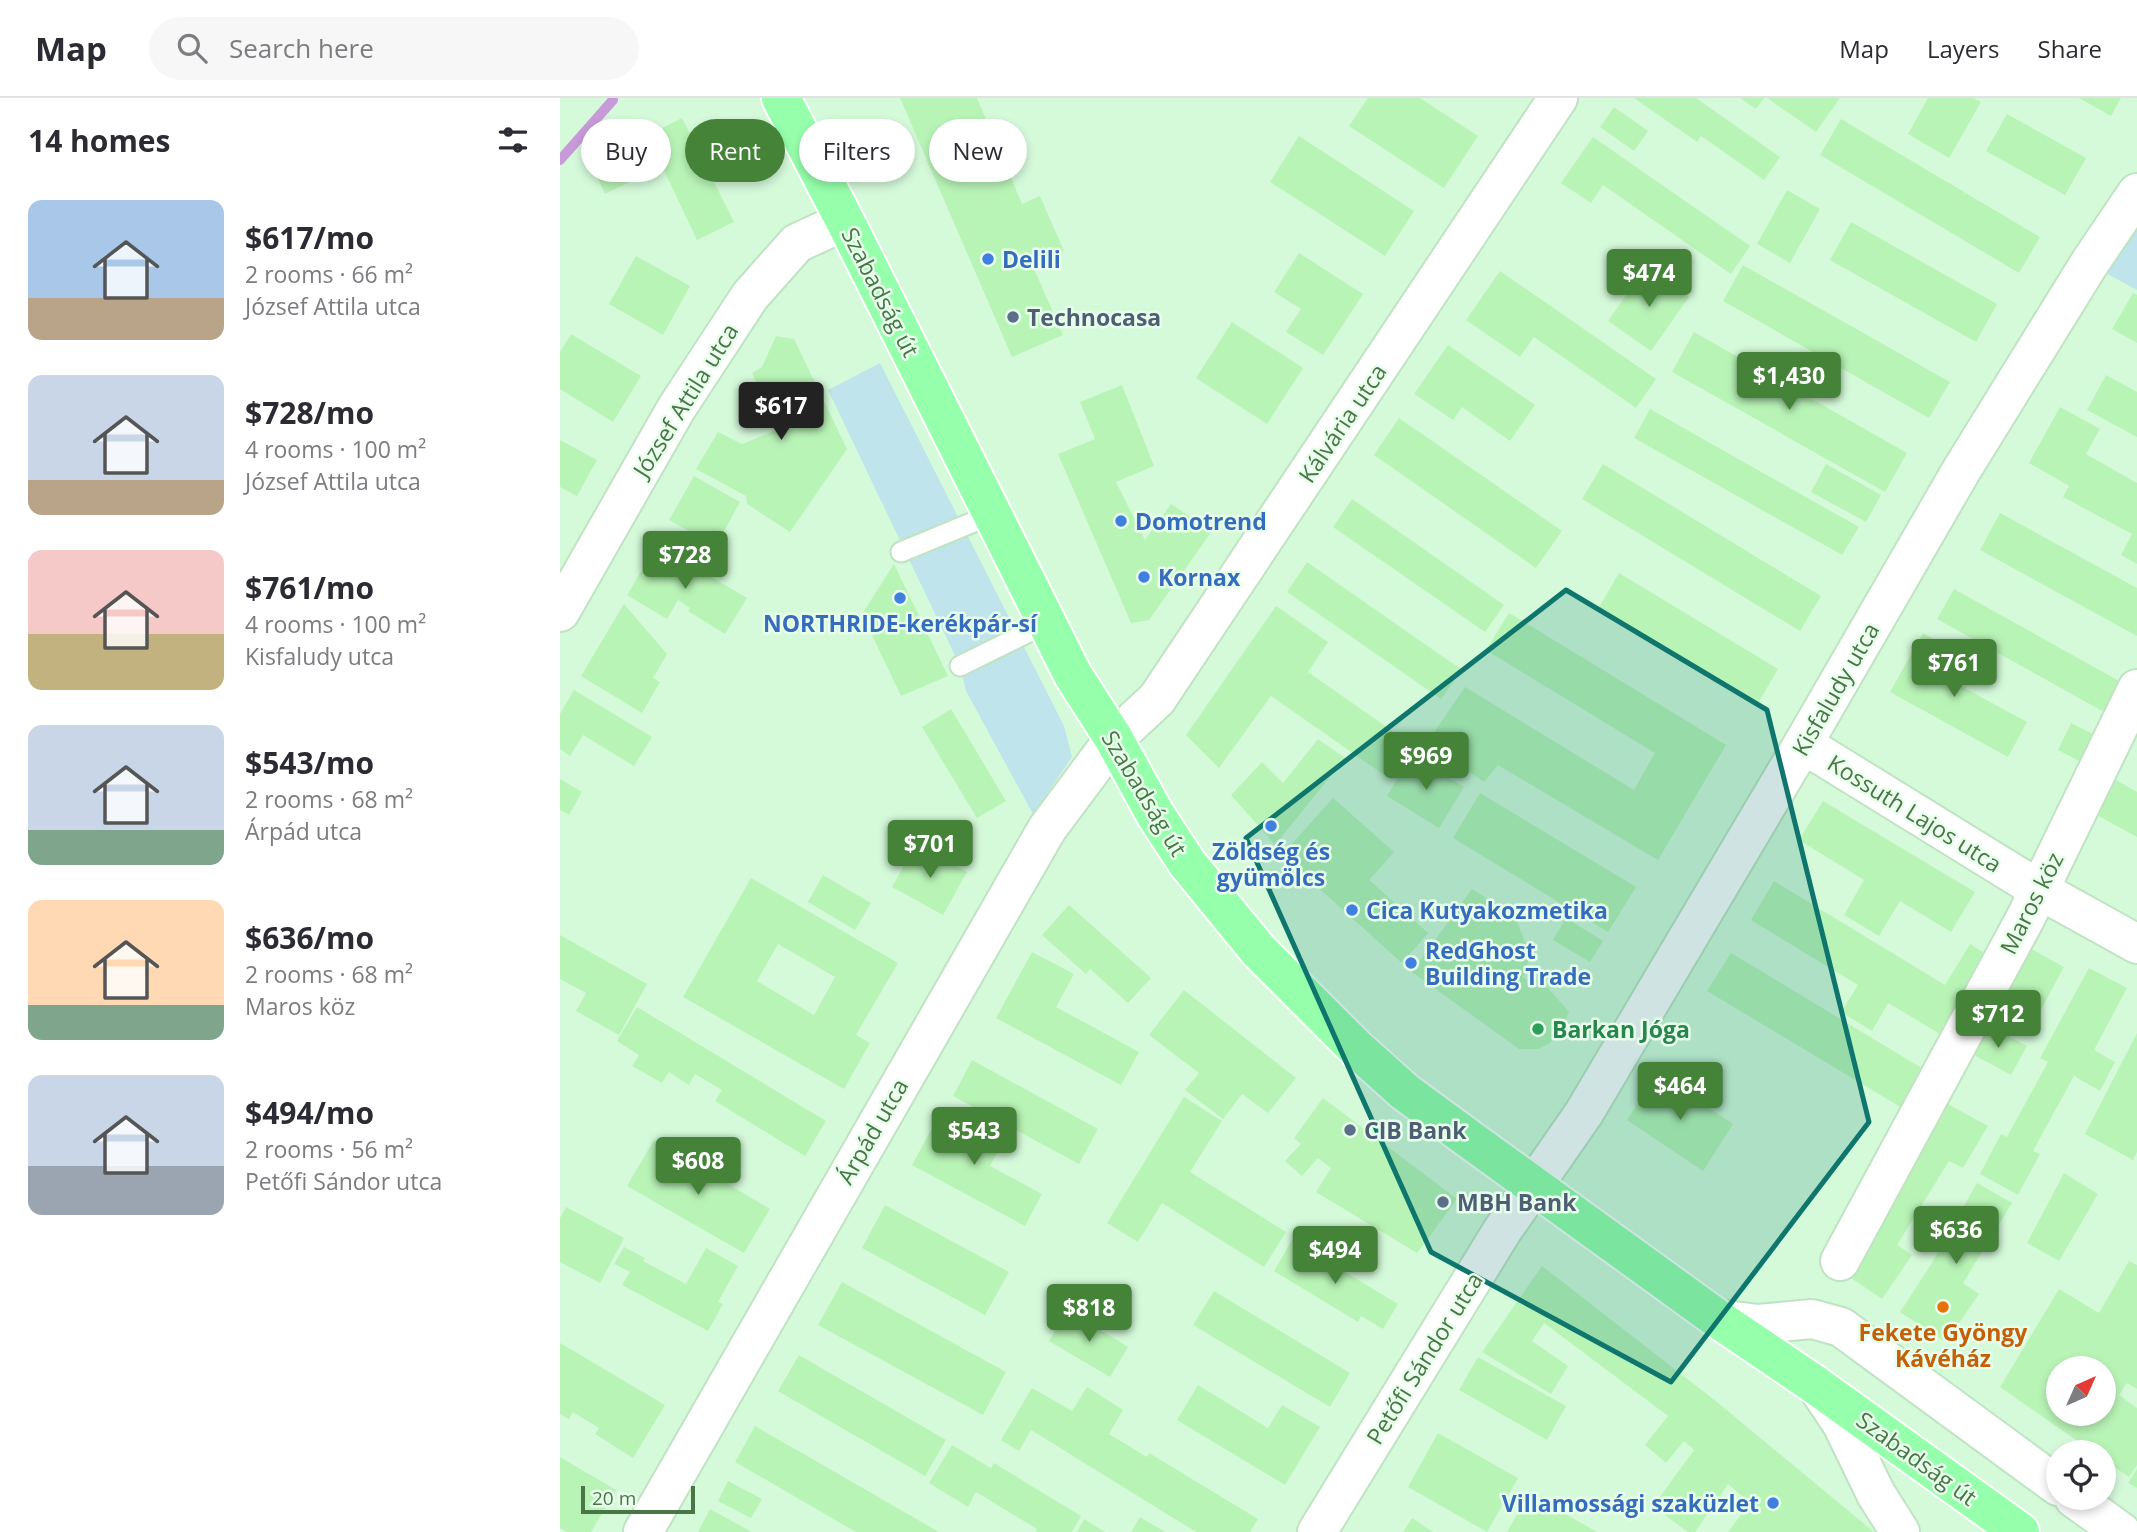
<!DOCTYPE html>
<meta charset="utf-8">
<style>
body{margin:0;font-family:"Open Sans",sans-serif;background:#f7f7f7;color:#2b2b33;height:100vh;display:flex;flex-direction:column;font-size:26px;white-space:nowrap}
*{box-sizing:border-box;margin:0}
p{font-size:23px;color:#7c7c81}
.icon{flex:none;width:38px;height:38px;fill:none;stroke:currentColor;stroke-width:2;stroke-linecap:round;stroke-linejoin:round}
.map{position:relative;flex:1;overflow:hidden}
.side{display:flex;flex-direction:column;background:#fff;width:560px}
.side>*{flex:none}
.hud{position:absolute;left:21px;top:21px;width:665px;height:63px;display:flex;gap:14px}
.needle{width:46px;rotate:45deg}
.fabs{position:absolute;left:1486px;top:1258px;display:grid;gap:14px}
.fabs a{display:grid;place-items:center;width:70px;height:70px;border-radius:50%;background:#fff;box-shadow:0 4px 10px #0003;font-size:35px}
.scale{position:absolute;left:21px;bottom:18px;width:114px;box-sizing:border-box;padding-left:7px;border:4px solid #4a7647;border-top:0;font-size:19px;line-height:24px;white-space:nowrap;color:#4a7647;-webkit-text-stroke:5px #e8ffec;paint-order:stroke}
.price{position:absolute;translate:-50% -60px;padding:0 16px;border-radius:7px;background:#448338;color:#fff;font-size:23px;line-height:46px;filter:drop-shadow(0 2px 4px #0008)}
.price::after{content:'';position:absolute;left:50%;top:42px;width:21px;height:16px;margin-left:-10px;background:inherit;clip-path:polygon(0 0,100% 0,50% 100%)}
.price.current{background:#222;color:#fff}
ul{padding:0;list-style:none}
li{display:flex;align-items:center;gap:21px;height:175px;padding:0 28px}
li span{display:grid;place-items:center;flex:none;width:196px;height:140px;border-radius:14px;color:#555}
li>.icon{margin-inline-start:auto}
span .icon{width:84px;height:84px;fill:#fffc;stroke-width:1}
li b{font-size:30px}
h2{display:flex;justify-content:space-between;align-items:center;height:84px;padding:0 28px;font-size:30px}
.tag{padding:0 24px;border-radius:32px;background:#fff;box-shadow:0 4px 10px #0003;font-size:24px;line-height:63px}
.tag.current{background:#448338;color:#fff}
header{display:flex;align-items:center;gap:42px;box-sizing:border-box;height:98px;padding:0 35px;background:#fff;border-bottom:2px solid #e1e1e2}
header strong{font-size:33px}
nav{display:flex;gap:38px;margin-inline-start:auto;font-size:24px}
.search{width:490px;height:63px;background:#f7f7f7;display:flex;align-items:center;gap:18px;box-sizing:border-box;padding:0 24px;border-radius:38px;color:#7c7c81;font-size:26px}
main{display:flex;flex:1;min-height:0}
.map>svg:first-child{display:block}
</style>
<header>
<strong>Map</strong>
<div class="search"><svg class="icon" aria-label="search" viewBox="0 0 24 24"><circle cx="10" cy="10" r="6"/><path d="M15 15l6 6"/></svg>Search here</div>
<nav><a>Map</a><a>Layers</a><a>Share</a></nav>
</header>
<main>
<section class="side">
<h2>14 homes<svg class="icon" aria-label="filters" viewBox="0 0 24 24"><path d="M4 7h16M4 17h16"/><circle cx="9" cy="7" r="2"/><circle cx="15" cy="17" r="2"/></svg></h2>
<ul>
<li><span style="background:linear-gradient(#a9c7e8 70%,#b9a48a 0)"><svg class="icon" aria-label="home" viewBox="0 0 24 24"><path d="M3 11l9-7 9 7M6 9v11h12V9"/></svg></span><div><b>$617/mo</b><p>2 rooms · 66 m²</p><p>József Attila utca</p></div></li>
<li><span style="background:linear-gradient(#c9d6e8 75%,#b9a48a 0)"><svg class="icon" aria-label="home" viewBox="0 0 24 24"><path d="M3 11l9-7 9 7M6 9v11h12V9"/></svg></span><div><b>$728/mo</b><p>4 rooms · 100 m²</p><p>József Attila utca</p></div></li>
<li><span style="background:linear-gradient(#f6c9c9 60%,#c2b280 0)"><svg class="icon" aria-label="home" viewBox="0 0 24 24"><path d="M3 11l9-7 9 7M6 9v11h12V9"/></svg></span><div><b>$761/mo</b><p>4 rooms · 100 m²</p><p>Kisfaludy utca</p></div></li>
<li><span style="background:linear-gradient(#c9d6e8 75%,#7fa58c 0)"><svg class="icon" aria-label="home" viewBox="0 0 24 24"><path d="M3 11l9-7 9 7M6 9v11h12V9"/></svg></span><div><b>$543/mo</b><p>2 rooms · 68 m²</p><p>Árpád utca</p></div></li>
<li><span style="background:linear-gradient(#ffd9b3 75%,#7fa58c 0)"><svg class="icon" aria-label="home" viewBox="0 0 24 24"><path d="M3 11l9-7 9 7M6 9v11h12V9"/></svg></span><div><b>$636/mo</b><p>2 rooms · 68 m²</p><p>Maros köz</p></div></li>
<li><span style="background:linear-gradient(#c9d6e8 65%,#9aa5b1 0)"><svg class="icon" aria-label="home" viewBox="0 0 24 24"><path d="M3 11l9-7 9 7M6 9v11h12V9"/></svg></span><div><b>$494/mo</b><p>2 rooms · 56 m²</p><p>Petőfi Sándor utca</p></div></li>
</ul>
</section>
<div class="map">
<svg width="1577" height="1434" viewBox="0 0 1577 1434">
<rect width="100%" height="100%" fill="#e1fde6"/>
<path fill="#d5fada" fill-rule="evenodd" d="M0,0H1577V1434H0ZM1498,1270H1544V1316H1498ZM1498,1354H1544V1400H1498Z"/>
<g fill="#bfe4eb">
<polygon points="1577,95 1577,192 1529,166"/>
<polygon points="320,265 504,628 512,659 473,716 406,593 400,568 268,292"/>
</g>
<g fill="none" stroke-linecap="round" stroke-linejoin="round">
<polyline stroke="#c99ada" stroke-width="10" points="0,62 53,2"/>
</g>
<g fill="#b9f4b7" fill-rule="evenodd">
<polygon points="340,0 417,0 462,106 480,98 504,153 472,166 503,237 452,259"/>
<polygon points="808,0 860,0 918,38 884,90 789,28"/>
<polygon points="1074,0 1136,0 1220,59 1204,82 1141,38 1137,44"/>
<polygon points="1180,0 1204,0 1196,11"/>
<polygon points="1207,0 1280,0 1256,34"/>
<polygon points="1368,0 1413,0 1421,4 1389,60 1348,36"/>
<polygon points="1519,0 1561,0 1551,18"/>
<polygon points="1054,9 1088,33 1074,53 1040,29"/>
<polygon points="1447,16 1526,60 1505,97 1426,53"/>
<polygon points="122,20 174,124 137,142 102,68 45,96 25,53 66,32 72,45"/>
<polygon points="1281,21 1480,139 1459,175 1260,57"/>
<polygon points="739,38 854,113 825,158 710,84"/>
<polygon points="1033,39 1190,148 1171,176 1043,87 1031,105 1001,85"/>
<polygon points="1227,92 1260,111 1230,165 1197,146"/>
<polygon points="1291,124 1437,206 1416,244 1270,162"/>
<polygon points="739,155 803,196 763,257 726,234 741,211 714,194"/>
<polygon points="76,158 130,188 103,237 49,206"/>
<polygon points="1183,167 1390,284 1369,320 1163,203"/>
<polygon points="1086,169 1129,199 1091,253 1048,223"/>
<polygon points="940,173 1096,281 1076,310 974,239 960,259 906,222"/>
<polygon points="1573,195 1577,197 1577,245 1552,231"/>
<polygon points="672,224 743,270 707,326 636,280"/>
<polygon points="1134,234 1347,355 1325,394 1112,274"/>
<polygon points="11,236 81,278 53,324 0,291 0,254"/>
<polygon points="216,238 234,241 287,351 230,434 187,406 186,398 136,371 158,334 182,346 217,332 192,275 202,269"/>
<polygon points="888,247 975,307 950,343 902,309 893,322 854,296"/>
<polygon points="1546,277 1577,294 1577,339 1527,312"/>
<polygon points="562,287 594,368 556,384 585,442 611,406 652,433 589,522 571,525 498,356 535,341 520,304"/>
<polygon points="1500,309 1540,331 1526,356 1577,385 1577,466 1561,457 1572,436 1503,399 1509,388 1469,365"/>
<polygon points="1090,311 1299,429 1282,457 1074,340"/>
<polygon points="839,320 1002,433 976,470 814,357"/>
<polygon points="0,342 37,362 17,398 0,389"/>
<polygon points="1043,366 1261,498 1240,533 1022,401"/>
<polygon points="1266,366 1321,397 1306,424 1251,394"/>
<polygon points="134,378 180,404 156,448 109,422"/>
<polygon points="792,401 944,507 925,534 773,429"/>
<polygon points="1440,415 1577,490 1577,538 1420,452"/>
<polygon points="97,447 187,500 165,536 128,513 130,510 118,502 107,521 67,497"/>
<polygon points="747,464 902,572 881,601 727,494"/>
<polygon points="334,466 388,578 341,598 302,516"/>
<polygon points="1059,475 1218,571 1197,607 1038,511"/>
<polygon points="1394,491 1561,584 1544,614 1377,521"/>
<polygon points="64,506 107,556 93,580 100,584 82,615 21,578"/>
<polygon points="716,508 768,544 748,574 851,646 827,679 711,598 659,670 626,637"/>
<polygon points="949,515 1166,647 1098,762 938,667 924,684 867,645 905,589 1074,692 1095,655 926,552"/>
<polygon points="1363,535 1392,552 1379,576 1467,624 1448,659 1330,594"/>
<polygon points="14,592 92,639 74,668 23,637 10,658 0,651 0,616"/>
<polygon points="391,611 446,703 417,720 362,629"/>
<polygon points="1511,625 1535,637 1521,664 1498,652"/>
<polygon points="758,641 785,660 715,747 671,697 702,664 723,685"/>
<polygon points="852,657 904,689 879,730 827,698"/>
<polygon points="0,681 22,694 9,717 0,712"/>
<polygon points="1554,681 1577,694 1577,739 1535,716"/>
<polygon points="920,695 1076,789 1048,834 893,740"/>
<polygon points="773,700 834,754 809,782 868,835 842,865 722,757"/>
<polygon points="1263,703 1415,794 1391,834 1340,803 1319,838 1284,817 1304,782 1239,742"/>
<polygon points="356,746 407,774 383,817 332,789"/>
<polygon points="263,777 311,805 295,832 248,804"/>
<path d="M191,780L338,865L296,937L310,945L284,991L123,899ZM218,846L275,879L254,917L197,883Z"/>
<polygon points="1214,783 1385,887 1410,846 1434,861 1387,940 1328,905 1312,933 1281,914 1298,887 1191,822"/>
<polygon points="912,791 955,818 970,858 963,879 975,889 988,890 1009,914 1002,929 990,945 978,951 959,951 852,874"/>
<polygon points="509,807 591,880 568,905 530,871 526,876 482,837"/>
<polygon points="1006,820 1043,843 1030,864 993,842"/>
<polygon points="0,837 87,886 59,937 16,913 26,895 0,881"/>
<polygon points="1468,849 1504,869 1473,926 1436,906"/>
<polygon points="472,854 514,876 496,909 579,954 561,987 436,920"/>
<polygon points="1171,855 1370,975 1347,1013 1147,893"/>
<polygon points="1529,870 1567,890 1534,952 1555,964 1540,993 1514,978 1473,1053 1480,1056 1458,1097 1420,1076 1441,1036 1447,1039 1488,964 1480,960"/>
<polygon points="624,892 736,980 708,1015 682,996 663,1021 625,992 639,975 589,937"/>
<polygon points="77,909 266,1023 245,1058 155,1003 162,992 135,976 129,987 109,974 102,985 72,968 79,957 57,943"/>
<polygon points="1426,926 1467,948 1451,977 1410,955"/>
<polygon points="1577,935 1577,1054 1573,1062 1525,1036"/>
<polygon points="412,962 538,1031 519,1066 393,998"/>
<polygon points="1097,976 1173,1026 1143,1073 1067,1022"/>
<polygon points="624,999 662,1023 630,1074 726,1134 704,1169 602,1105 578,1144 547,1125"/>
<polygon points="763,1000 897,1101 857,1155 756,1094 771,1070 758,1060 742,1078 725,1063 741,1046 734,1040"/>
<polygon points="1384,1004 1428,1028 1403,1070 1389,1063 1337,1147 1352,1157 1322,1201 1282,1174"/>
<polygon points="383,1010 443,1043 430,1068 482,1096 465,1128 352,1067"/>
<polygon points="94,1042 210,1111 184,1155 67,1088"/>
<polygon points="1504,1075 1538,1096 1499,1163 1467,1145"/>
<polygon points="1417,1085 1452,1105 1403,1185 1419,1196 1386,1244 1340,1214 1372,1165"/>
<polygon points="325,1107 449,1174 425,1217 302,1150"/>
<polygon points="6,1109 64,1140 40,1185 0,1164 0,1120"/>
<polygon points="732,1142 838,1206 823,1231 801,1218 798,1224 714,1173"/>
<polygon points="64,1149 85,1160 83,1163 126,1186 146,1150 178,1168 158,1204 163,1206 148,1233 62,1187 70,1174 54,1166"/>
<path d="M1569,1163L1577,1167V1291L1567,1285L1559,1297L1577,1310V1367L1569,1379L1544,1362V1354H1533L1440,1289L1499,1191L1539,1215ZM1498,1270H1544V1316H1498Z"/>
<polygon points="982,1168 1157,1304 1314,1434 1168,1434 1190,1405 1168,1386 1135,1434 1128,1434 1093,1408 1134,1352 1124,1343 1106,1365 1085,1347 1108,1318 984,1225 972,1243 1008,1268 991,1296 922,1254"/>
<polygon points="282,1184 446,1274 423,1317 258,1227"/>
<polygon points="654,1193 790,1275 770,1309 633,1227"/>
<polygon points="508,1212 568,1249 550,1279 489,1243"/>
<polygon points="0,1245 105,1307 73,1360 35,1336 39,1330 13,1314 9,1321 0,1316"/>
<polygon points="239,1257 386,1342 365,1378 218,1293"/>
<polygon points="918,1259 1006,1308 987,1342 899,1292"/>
<polygon points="638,1287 708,1330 722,1307 760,1329 725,1387 617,1322"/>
<polygon points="527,1289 563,1312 549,1336 587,1359 589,1355 698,1421 690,1434 636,1434 471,1332 459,1353 441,1342 472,1290 512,1313"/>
<polygon points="195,1328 379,1434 296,1434 175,1364"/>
<polygon points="878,1335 958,1380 927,1434 848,1389"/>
<polygon points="392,1347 431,1370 434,1365 521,1418 512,1434 476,1434 477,1431 416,1394 408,1409 369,1385"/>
<polygon points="0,1359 56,1392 31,1434 7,1434 0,1430"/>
<polygon points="1577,1371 1577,1390 1568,1385"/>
<polygon points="168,1383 202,1401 191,1420 158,1403"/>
<polygon points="969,1395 1037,1434 947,1434"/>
<polygon points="150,1411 192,1434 138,1434"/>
<polygon points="580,1419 605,1434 571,1434"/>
<polygon points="852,1420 873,1434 843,1434"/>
<polygon points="524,1421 545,1434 517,1434"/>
</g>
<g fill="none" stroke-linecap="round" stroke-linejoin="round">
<defs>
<g id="service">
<polyline points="341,454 433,416"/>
<polyline points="400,568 487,525"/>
</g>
<g id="minor">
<polyline points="0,514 116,311 190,198 237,145 285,123"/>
<polyline points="1243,646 1478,791 1577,846"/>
<polyline points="1280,1163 1465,821 1577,591"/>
<polyline points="1158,1221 1198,1226 1252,1221 1281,1229 1498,1388"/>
<polyline points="1258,1290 1282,1326 1316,1396 1340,1434"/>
<polyline points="1514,1400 1561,1434"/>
<polyline points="83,1434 487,731 554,641 597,601 998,0"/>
<polyline points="757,1434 942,1133 1024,1015 1243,646 1401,373 1529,166 1577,95"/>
</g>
<polyline id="primary" points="221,0 285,123 513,577 554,641 595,716 627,765 698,852 796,950 845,994 916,1046 1158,1221 1254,1286 1460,1434"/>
</defs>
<use href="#service" stroke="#bfe4c1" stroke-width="23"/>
<use href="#minor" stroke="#bfe4c1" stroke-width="42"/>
<use href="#primary" stroke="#fff" stroke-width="42"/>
<use href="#service" stroke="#fff" stroke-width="19"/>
<use href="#minor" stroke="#fff" stroke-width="38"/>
<use href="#primary" stroke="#96ffac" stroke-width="38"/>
</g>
<path fill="#0f766e" fill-opacity="0.2" stroke="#0f766e" stroke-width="5" stroke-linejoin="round" d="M1006,492L1207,612L1309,1024L1111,1284L871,1154L686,740Z"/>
<g fill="#3f7fe0" stroke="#e8ffec" stroke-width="2.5">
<circle cx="428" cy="161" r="7"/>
<circle cx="561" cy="423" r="7"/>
<circle cx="584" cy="479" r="7"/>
<circle cx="340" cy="500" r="7"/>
<circle cx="711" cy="728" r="7"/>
<circle cx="792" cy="812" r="7"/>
<circle cx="851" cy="865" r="7"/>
<circle cx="1213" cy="1405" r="7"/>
</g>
<g fill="#5c6f8a" stroke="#e8ffec" stroke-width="2.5">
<circle cx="453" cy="219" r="7"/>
<circle cx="790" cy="1032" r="7"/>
<circle cx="883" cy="1104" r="7"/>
</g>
<circle fill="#2e9e5b" stroke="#e8ffec" stroke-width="2.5" cx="978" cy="931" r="7"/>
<circle fill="#e8710a" stroke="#e8ffec" stroke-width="2.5" cx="1383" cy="1209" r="7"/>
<g text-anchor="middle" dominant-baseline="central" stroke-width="5" stroke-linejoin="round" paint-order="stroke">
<g font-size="23" font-weight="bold" fill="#366cbe" stroke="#e8ffec" text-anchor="start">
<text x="442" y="161">Delili</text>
<text x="575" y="423">Domotrend</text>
<text x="598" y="479">Kornax</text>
<text x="340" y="525" text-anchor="middle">NORTHRIDE-kerékpár-sí</text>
<text x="711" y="753" text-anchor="middle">Zöldség és<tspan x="711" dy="26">gyümölcs</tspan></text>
<text x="806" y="812">Cica Kutyakozmetika</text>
<text x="865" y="852">RedGhost<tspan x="865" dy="26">Building Trade</tspan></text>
<text x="1199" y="1405" text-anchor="end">Villamossági szaküzlet</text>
</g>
<g font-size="23" fill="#4a7647" stroke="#e8ffec">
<text transform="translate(321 194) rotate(63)">Szabadság út</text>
<text transform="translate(125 302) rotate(-58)">József Attila utca</text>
<text transform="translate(782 325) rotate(-56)">Kálvária utca</text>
<text transform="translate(1275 591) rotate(-60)">Kisfaludy utca</text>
<text transform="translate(585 695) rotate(59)">Szabadság út</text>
<text transform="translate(1355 715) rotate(32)">Kossuth Lajos utca</text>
<text transform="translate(1471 805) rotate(-63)">Maros köz</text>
<text transform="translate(312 1033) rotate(-60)">Árpád utca</text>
<text transform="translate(864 1260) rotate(-58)">Petőfi Sándor utca</text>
<text transform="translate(1357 1360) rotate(36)">Szabadság út</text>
</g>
<g font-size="23" font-weight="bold" fill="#4e5e75" stroke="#e8ffec" text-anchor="start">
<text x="467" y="219">Technocasa</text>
<text x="804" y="1032">CIB Bank</text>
<text x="897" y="1104">MBH Bank</text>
</g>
<g font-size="23" font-weight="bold" fill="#27864d" stroke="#e8ffec" text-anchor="start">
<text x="992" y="931">Barkan Jóga</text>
</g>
<g font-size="23" font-weight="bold" fill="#c56008" stroke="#e8ffec">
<text x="1383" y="1234">Fekete Gyöngy<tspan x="1383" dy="26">Kávéház</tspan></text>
</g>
</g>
</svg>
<div class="fabs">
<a><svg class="needle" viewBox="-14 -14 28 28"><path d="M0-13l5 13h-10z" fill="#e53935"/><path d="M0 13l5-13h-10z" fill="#7c7c81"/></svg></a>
<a><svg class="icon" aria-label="locate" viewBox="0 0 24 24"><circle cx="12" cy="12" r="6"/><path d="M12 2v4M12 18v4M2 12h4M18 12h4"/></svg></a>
</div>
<div class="scale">20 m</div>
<b class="price" style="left:1089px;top:211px">$474</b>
<b class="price" style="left:1229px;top:314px">$1,430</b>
<b class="price current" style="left:221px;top:344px">$617</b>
<b class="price" style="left:125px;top:493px">$728</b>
<b class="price" style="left:1394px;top:601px">$761</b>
<b class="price" style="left:866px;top:694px">$969</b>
<b class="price" style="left:370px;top:782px">$701</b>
<b class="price" style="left:1438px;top:952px">$712</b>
<b class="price" style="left:1120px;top:1024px">$464</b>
<b class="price" style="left:414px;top:1069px">$543</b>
<b class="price" style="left:138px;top:1099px">$608</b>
<b class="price" style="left:1396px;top:1168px">$636</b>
<b class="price" style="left:775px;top:1188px">$494</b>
<b class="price" style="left:529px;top:1246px">$818</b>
<div class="hud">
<a class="tag">Buy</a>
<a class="tag current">Rent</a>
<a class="tag">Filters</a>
<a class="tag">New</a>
</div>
</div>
</main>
